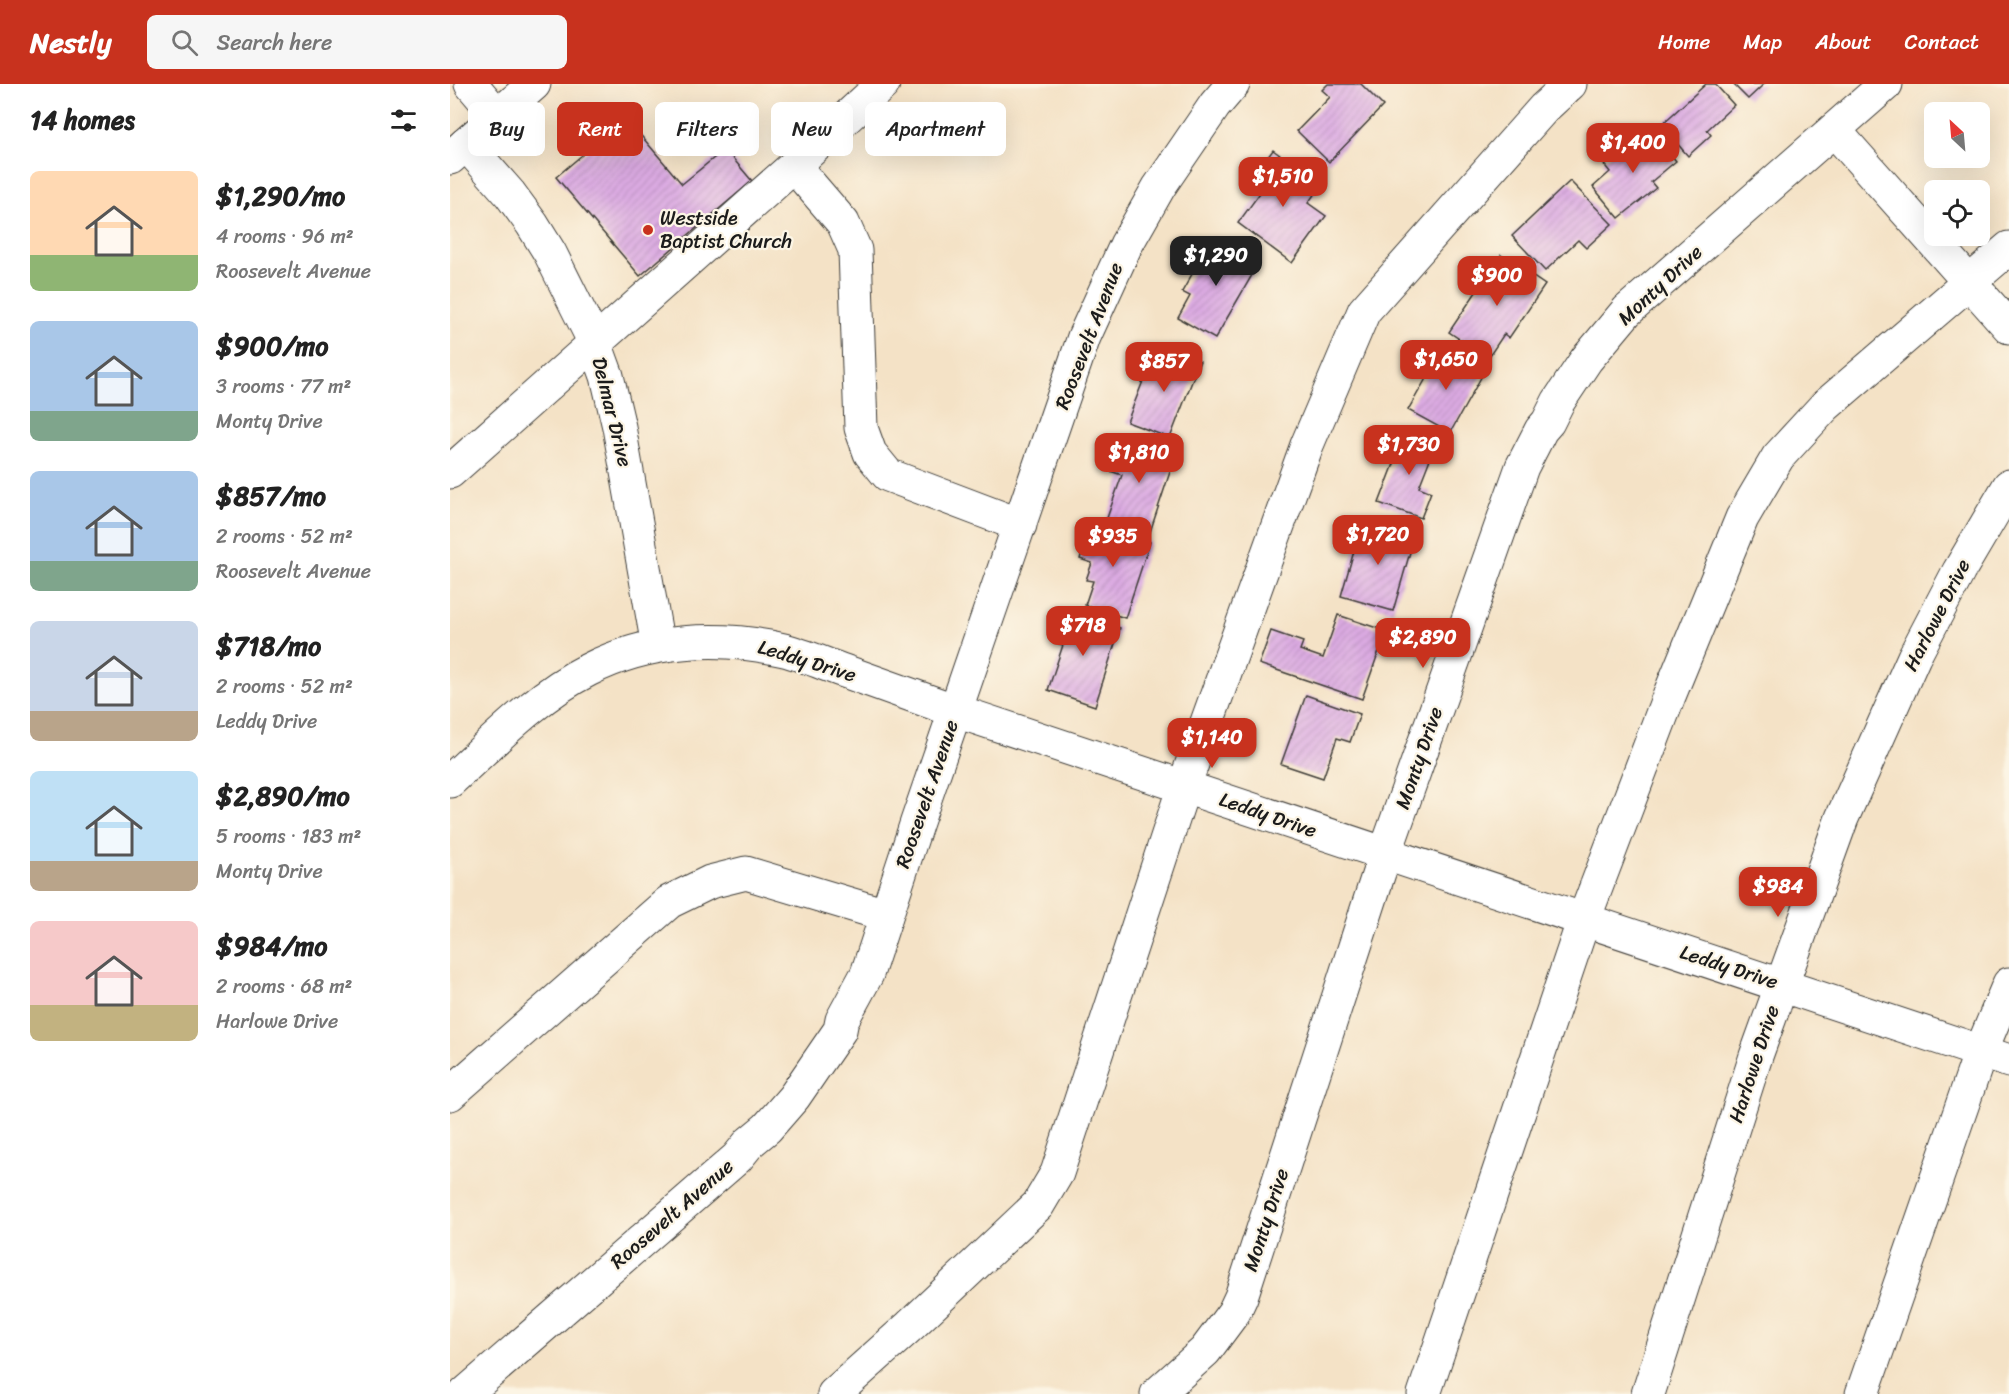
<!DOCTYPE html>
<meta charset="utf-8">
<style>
body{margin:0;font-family:Sriracha,sans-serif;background:#f6f6f6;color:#222;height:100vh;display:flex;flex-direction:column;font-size:22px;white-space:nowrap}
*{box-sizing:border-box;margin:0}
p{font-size:20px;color:#767676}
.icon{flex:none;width:33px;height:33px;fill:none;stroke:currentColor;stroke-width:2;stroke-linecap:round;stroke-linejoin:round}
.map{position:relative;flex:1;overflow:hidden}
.side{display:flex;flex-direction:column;background:#fff;width:450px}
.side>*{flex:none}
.hud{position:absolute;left:18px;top:18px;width:570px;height:54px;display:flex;gap:12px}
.needle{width:39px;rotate:334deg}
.fabs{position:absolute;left:1474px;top:18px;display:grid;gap:12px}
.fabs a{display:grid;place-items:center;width:66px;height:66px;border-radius:9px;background:#fff;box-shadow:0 6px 24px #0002;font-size:30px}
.price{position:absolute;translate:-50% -51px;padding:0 14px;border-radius:12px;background:#c8321e;color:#fff;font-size:20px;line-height:39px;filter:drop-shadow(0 2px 3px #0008)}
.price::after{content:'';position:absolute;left:50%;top:36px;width:18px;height:14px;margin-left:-9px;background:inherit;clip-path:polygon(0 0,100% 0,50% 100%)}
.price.on{background:#222;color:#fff}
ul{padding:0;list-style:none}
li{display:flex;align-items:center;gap:18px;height:150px;padding:0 30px}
li span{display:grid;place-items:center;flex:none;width:168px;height:120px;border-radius:9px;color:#555}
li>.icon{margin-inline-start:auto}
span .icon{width:72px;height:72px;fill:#fffc;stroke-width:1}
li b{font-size:26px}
h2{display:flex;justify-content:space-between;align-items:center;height:72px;padding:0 30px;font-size:26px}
.tag{padding:0 21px;border-radius:9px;background:#fff;box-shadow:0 6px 24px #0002;font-size:21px;line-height:54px}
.tag.on{background:#c8321e;color:#fff}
header{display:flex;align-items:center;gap:36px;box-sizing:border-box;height:84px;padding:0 30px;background:#c8321e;color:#fff}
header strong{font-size:28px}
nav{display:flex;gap:33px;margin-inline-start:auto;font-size:21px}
.search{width:420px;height:54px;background:#f6f6f6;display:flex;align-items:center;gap:15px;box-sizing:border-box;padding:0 21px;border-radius:9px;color:#767676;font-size:22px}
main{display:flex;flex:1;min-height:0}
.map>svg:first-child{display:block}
</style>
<header>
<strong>Nestly</strong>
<div class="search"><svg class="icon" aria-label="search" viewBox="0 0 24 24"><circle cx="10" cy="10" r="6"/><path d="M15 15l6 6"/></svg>Search here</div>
<nav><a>Home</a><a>Map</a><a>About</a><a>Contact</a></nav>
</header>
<main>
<section class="side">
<h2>14 homes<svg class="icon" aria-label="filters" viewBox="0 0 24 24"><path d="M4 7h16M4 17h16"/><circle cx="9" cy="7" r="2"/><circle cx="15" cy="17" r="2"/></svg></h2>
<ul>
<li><span style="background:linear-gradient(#ffd9b3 70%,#8fb573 0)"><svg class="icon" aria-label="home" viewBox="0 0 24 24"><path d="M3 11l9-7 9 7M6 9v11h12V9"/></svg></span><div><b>$1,290/mo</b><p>4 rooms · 96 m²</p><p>Roosevelt Avenue</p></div></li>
<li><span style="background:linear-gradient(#a9c7e8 75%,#7fa58c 0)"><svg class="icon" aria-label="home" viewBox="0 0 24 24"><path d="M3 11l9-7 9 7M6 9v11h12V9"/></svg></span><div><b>$900/mo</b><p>3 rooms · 77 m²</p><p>Monty Drive</p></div></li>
<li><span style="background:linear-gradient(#a9c7e8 75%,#7fa58c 0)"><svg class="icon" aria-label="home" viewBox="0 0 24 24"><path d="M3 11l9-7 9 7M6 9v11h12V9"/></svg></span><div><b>$857/mo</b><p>2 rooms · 52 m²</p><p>Roosevelt Avenue</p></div></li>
<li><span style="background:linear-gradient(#c9d6e8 75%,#b9a48a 0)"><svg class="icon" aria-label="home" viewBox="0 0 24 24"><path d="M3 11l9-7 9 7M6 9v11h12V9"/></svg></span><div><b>$718/mo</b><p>2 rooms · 52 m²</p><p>Leddy Drive</p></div></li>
<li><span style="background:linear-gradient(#bfe0f5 75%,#b9a48a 0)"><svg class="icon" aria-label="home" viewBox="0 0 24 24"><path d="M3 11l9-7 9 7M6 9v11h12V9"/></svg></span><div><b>$2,890/mo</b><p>5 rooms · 183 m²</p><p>Monty Drive</p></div></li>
<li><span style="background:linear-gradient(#f6c9c9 70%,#c2b280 0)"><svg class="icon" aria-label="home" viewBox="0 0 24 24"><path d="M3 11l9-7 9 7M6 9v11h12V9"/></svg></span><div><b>$984/mo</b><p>2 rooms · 68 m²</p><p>Harlowe Drive</p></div></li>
</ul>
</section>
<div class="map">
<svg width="1559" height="1310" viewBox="0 0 1559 1310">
<defs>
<pattern id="building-hatch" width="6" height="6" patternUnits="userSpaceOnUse" patternTransform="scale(1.5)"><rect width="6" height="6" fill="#dbaae2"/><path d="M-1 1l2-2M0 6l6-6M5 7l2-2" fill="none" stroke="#bb92c1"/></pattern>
</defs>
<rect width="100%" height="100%" fill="#fcf5e5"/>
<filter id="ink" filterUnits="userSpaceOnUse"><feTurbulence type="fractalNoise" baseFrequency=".0167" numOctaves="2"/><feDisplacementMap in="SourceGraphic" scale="12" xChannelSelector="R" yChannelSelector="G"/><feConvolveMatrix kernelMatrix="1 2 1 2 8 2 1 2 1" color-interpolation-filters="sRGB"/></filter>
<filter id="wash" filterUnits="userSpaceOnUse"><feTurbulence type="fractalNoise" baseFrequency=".008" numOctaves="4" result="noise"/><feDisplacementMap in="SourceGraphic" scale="24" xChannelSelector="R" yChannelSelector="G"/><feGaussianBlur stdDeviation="1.35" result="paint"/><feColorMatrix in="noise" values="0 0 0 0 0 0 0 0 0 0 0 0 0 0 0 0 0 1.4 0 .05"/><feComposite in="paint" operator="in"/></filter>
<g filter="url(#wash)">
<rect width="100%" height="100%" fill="#f4e2c6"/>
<g id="blocks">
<g fill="url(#building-hatch)">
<polygon points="878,0 911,0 933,22 879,78 847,47 880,13 872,6"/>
<polygon points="1256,0 1265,0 1284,21 1257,46 1261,51 1238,72 1211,41"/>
<polygon points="1283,0 1314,0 1298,15"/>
<polygon points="176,34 232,100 275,65 302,97 190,192 106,93"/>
<polygon points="1203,49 1226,77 1201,98 1206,104 1169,134 1143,103 1160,88 1152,78 1173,61 1180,69"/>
<polygon points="823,66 871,101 858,119 876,132 842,179 788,139 815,102 803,93"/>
<polygon points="1120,97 1162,140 1136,164 1128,156 1095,187 1062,152"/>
<polygon points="763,153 809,179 765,255 728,234 740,212 732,208"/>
<polygon points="1051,171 1095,201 1059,254 1054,250 1038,274 999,248"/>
<polygon points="714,263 750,277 720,354 677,338 695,292 702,294"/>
<polygon points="993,265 1034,288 1000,349 958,326"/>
<polygon points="957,346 987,357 969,403 981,408 971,434 929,419"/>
<polygon points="671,355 725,373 700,448 657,434 672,391 660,387"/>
<polygon points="913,436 965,451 943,527 891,512"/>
<polygon points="641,439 700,458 675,534 635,521 643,497 636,496 642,479 630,475"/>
<polygon points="616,526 670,544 645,622 598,606 613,561 606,559"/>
<polygon points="888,531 936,547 912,615 809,580 821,547 853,558 850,566 873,574"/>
<polygon points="856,611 910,630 900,658 887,654 873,694 831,680"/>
</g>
</g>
</g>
<g filter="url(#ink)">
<use href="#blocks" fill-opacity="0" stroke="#3c3a36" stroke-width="1.5"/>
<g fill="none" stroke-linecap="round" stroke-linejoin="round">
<defs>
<g id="minor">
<polyline points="21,0 48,32"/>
<polyline points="1384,46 1559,243"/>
<polyline points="16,60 60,110 82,140 100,169 145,259 157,292 169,343 208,562"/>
<polyline points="344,82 393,139 405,166 411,344 420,369 438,391 570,441"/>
<polyline points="0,388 344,82 433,0"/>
<path d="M0,697C43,658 86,612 138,586C198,555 269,551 334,566C354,571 374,580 394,587C431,600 469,614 506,627L1559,977"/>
<polyline points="0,1010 219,818 260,798 296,789 436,831"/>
<polyline points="15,1310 287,1074 300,1058 317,1044 344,1013 390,946 392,936 417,890 467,738 634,253 676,161 709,103 765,21 783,0"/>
<polyline points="384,1310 460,1242 588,1121 607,1089 734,702 857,361 914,227 1094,24 1120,0"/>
<polyline points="707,1310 755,1267 784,1228 791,1213 935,770 1072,383 1091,346 1098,338 1108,318 1136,276 1177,227 1436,0"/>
<polyline points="974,1310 1134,835 1219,612 1292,434 1328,373 1375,322 1559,164"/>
<polyline points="1198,1310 1306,972 1392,734 1464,573 1509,487 1559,402"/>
<polyline points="1412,1310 1531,967 1559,900"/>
</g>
<polyline id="major" points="0,74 84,0"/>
</defs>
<use href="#minor" stroke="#3c3a36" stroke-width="35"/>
<use href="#major" stroke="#3c3a36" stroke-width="35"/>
<use href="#minor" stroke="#fff" stroke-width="33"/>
<use href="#major" stroke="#fff" stroke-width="33"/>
</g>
</g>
<circle fill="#c8321e" stroke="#fcf5e5" stroke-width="2" cx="198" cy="146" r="6"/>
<g text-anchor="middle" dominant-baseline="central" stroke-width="4.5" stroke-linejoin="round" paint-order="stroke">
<g font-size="20" fill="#1c1c1c" stroke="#fcf5e5" text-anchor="start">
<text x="210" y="134">Westside<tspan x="210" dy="23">Baptist Church</tspan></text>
</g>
<g font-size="20" fill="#1c1c1c" stroke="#fcf5e5">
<text transform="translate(1210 201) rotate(-43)">Monty Drive</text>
<text transform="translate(639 252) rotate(-69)">Roosevelt Avenue</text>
<text transform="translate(162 328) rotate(76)">Delmar Drive</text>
<text transform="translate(1487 531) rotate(-63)">Harlowe Drive</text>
<text transform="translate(357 577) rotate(17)">Leddy Drive</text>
<text transform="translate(969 674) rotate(-71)">Monty Drive</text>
<text transform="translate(477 710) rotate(-71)">Roosevelt Avenue</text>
<text transform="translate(818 731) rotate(19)">Leddy Drive</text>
<text transform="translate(1279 883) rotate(18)">Leddy Drive</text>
<text transform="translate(1304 980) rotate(-72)">Harlowe Drive</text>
<text transform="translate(222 1130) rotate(-41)">Roosevelt Avenue</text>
<text transform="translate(816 1136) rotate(-72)">Monty Drive</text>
</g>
</g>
</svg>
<div class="fabs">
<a><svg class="needle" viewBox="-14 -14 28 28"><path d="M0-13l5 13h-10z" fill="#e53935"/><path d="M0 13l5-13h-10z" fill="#767676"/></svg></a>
<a><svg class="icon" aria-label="locate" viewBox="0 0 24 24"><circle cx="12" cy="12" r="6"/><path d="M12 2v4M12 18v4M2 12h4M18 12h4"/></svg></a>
</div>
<b class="price" style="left:1183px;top:90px">$1,400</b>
<b class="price" style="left:833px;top:124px">$1,510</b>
<b class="price on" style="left:766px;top:203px">$1,290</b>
<b class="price" style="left:1047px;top:223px">$900</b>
<b class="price" style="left:996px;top:307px">$1,650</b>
<b class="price" style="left:714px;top:309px">$857</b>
<b class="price" style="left:959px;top:392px">$1,730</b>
<b class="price" style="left:689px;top:400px">$1,810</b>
<b class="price" style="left:928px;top:482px">$1,720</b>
<b class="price" style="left:663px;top:484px">$935</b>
<b class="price" style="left:633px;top:573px">$718</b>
<b class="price" style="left:973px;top:585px">$2,890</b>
<b class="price" style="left:762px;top:685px">$1,140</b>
<b class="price" style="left:1328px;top:834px">$984</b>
<div class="hud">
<a class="tag">Buy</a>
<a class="tag on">Rent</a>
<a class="tag">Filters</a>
<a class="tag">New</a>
<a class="tag">Apartment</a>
</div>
</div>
</main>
